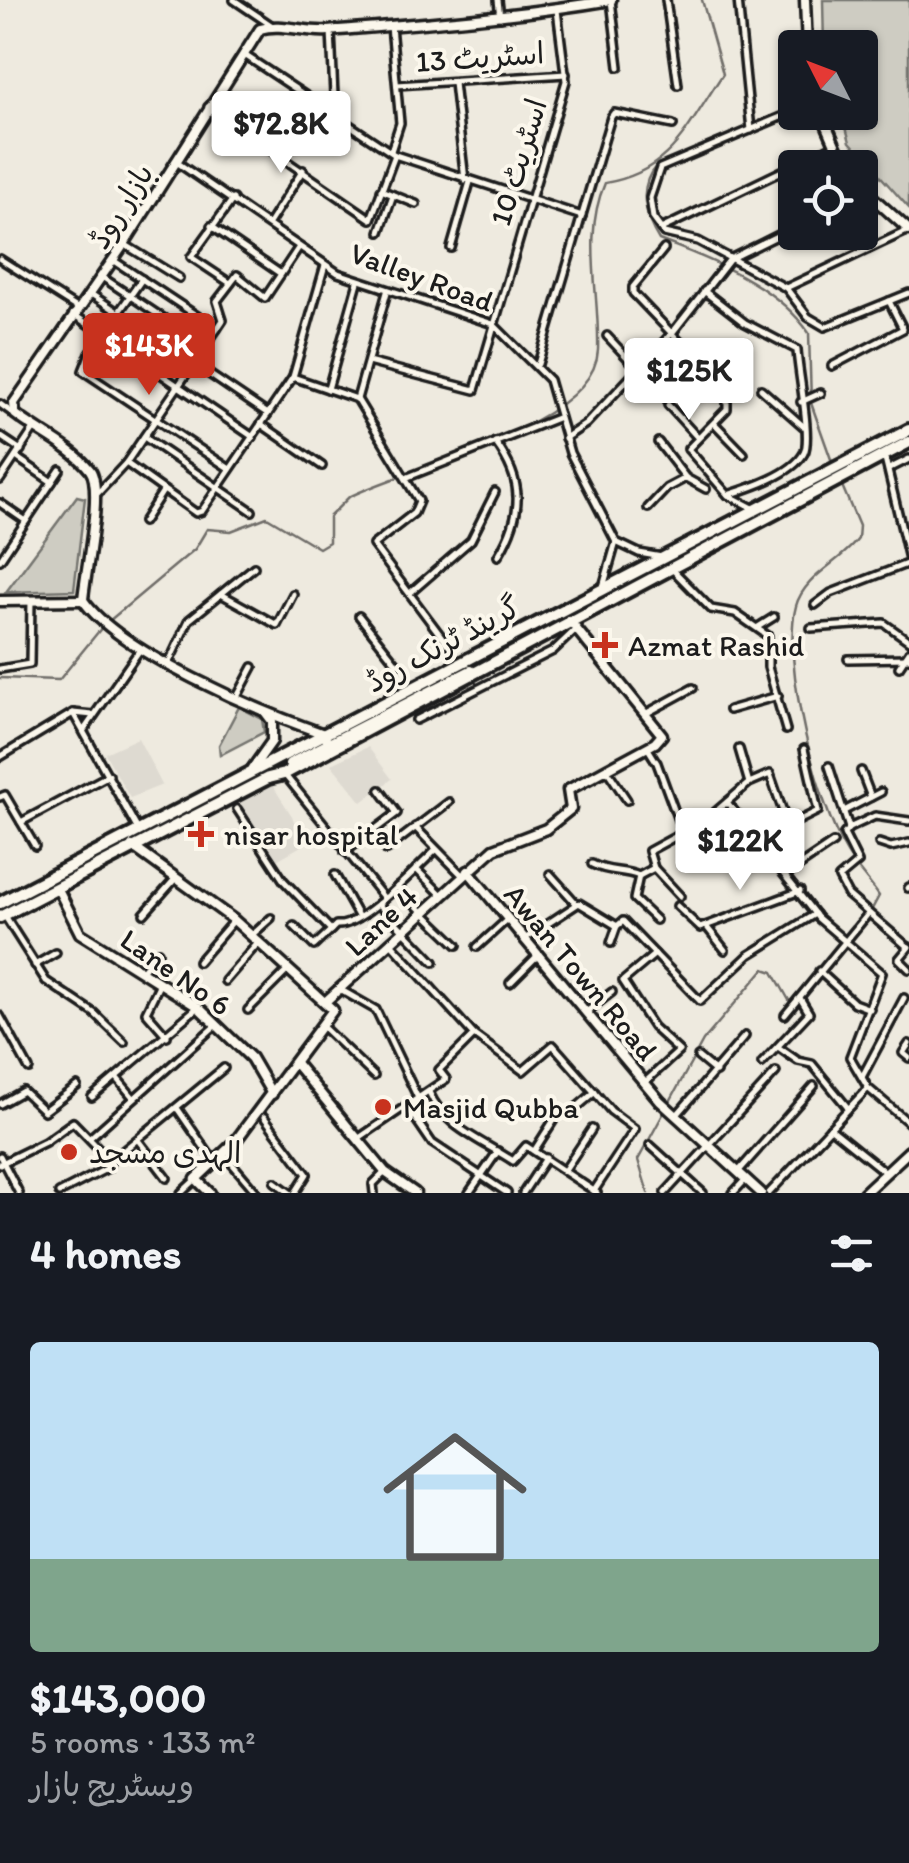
<!DOCTYPE html>
<meta charset="utf-8">
<style>
body{margin:0;font-family:Itim,"Playpen Sans Arabic",sans-serif;background:#20242c;color:#f1f3f6;height:100vh;display:flex;flex-direction:column;font-size:38px;white-space:nowrap}
*{box-sizing:border-box;margin:0}
p{font-size:32px;color:#9ea1a6}
.icon{flex:none;width:55px;height:55px;fill:none;stroke:currentColor;stroke-width:2;stroke-linecap:round;stroke-linejoin:round}
.map{position:relative;height:1193px;overflow:hidden}
.drawer{display:flex;flex-direction:column;background:#171b24;flex:1}
.drawer>*{flex:none}
.needle{width:65px;rotate:312deg}
.controls{position:absolute;left:778px;top:30px;display:grid;gap:20px}
.controls a{display:grid;place-items:center;width:100px;height:100px;border-radius:10px;background:#171b24;box-shadow:0 2px 8px #0004;font-size:50px}
.price{position:absolute;translate:-50% -85px;padding:0 22px;border-radius:10px;background:#fff;color:#222;font-size:32px;line-height:65px;filter:drop-shadow(0 2px 5px #0008)}
.price::after{content:'';position:absolute;left:50%;top:60px;width:30px;height:22px;margin-left:-15px;background:inherit;clip-path:polygon(0 0,100% 0,50% 100%)}
.price.selected{background:#c8321e;color:#fff}
ul{padding:0;list-style:none}
li{display:grid;align-content:center;gap:20px;height:530px;padding:0 30px}
li span{display:grid;place-items:center;height:310px;border-radius:10px;color:#555}
li>.icon{margin-inline-start:auto}
span .icon{width:180px;height:180px;fill:#fffc;stroke-width:1}
li b{font-size:42px}
h2{display:flex;justify-content:space-between;align-items:center;height:120px;padding:0 30px;font-size:42px}
.map>svg:first-child{display:block}
</style>
<div class="map">
<svg width="909" height="1193" viewBox="0 0 909 1193">
<rect width="100%" height="100%" fill="#eeeadf"/>
<filter id="ink" filterUnits="userSpaceOnUse"><feTurbulence type="fractalNoise" baseFrequency=".01" numOctaves="2"/><feDisplacementMap in="SourceGraphic" scale="20" xChannelSelector="R" yChannelSelector="G"/><feConvolveMatrix kernelMatrix="1 2 1 2 8 2 1 2 1" color-interpolation-filters="sRGB"/></filter>
<g filter="url(#ink)">
<g fill="#dedad1">
<polygon points="138,738 162,785 130,798 105,753"/>
<polygon points="368,747 392,779 362,802 331,764"/>
<polygon points="271,783 292,816 303,845 275,861 236,801"/>
</g>
<g fill="#ceccc2" stroke="#75746f" stroke-width="2.5">
<polygon points="823,0 909,0 909,208 850,142 842,113 860,112 860,48 824,47"/>
<polygon points="77,496 85,498 74,590 6,592"/>
<polygon points="239,707 262,719 264,732 220,755 219,745"/>
</g>
<g fill="none" stroke-linecap="round" stroke-linejoin="round">
<g stroke="#6f6d69" stroke-width="2.5">
<path d="M656,166C637,187 645,218 659,240C711,259 776,285 809,333L811,403L832,462"/>
<path d="M843,488L859,526L858,539C841,562 804,576 796,606C781,661 817,804 847,853C856,868 869,881 879,896L871,911"/>
<path d="M109,621L195,549L207,529L231,531L267,517L319,548L329,542V517L349,497C407,467 595,426 598,350C600,294 582,235 605,183C672,172 688,125 723,74L702,0"/>
<polyline points="0,678 59,680 103,626"/>
<polyline points="648,1193 638,1160 703,1041 764,969 773,972 790,1002"/>
</g>
<defs>
<g id="street">
<polyline points="234,0 271,25"/>
<polyline points="498,0 500,17"/>
<polyline points="611,0 619,67"/>
<polyline points="666,0 678,85"/>
<polyline points="738,0 751,130"/>
<polyline points="391,26 400,123 391,151"/>
<polyline points="331,31 335,117"/>
<polyline points="243,54 395,155 582,216"/>
<polyline points="454,83 465,180"/>
<polyline points="397,85 566,74"/>
<polyline points="208,107 371,219 395,155"/>
<polyline points="795,111 660,168 650,198 653,218 664,233 698,241 786,288 808,317 825,327 909,293"/>
<polyline points="175,161 338,273 493,324 549,380 570,453 616,542 639,553 662,557"/>
<polyline points="381,190 416,204"/>
<polyline points="270,222 303,170"/>
<polyline points="211,226 281,274"/>
<polyline points="661,229 834,146"/>
<polyline points="380,232 393,195"/>
<polyline points="124,244 179,278"/>
<polyline points="451,248 470,182"/>
<polyline points="664,249 633,287 633,293 727,391 727,409 688,449 728,495"/>
<polyline points="0,259 77,308"/>
<polyline points="113,260 217,329"/>
<polyline points="102,277 205,346"/>
<polyline points="142,279 90,353 83,371 230,469"/>
<polyline points="230,283 191,257 233,199"/>
<polyline points="786,288 909,230"/>
<path d="M704,291L745,323L797,350C798,371 812,439 804,453C793,474 750,488 728,495L753,508"/>
<polyline points="91,294 268,414"/>
<polyline points="73,314 253,437"/>
<polyline points="607,336 638,369"/>
<polyline points="368,362 475,390 566,81 557,10"/>
<polyline points="538,364 611,117 614,113 673,125"/>
<polyline points="832,366 903,329 889,301"/>
<polyline points="293,377 357,399 419,501 414,513 373,545 447,644"/>
<polyline points="328,389 358,282"/>
<polyline points="761,389 803,426"/>
<polyline points="357,399 387,292"/>
<polyline points="801,402 821,393"/>
<polyline points="0,404 14,414"/>
<polyline points="668,405 698,438"/>
<polyline points="714,423 744,454"/>
<polyline points="261,424 322,466"/>
<polyline points="0,436 21,450"/>
<polyline points="144,437 252,511"/>
<polyline points="565,438 586,424 673,332 730,259 795,227"/>
<path d="M495,442C525,482 523,514 498,556"/>
<polyline points="658,442 686,478"/>
<polyline points="16,457 52,482"/>
<polyline points="885,458 909,559"/>
<polyline points="126,463 196,513 202,511 293,377 325,265"/>
<polyline points="889,469 909,459"/>
<polyline points="408,477 557,418"/>
<polyline points="0,480 34,429"/>
<polyline points="96,495 126,463 217,329 223,320 217,301 237,275 265,298 299,247"/>
<polyline points="0,503 26,521"/>
<polyline points="648,508 667,488 686,478 706,489"/>
<polyline points="143,522 163,491"/>
<polyline points="0,560 60,470"/>
<polyline points="672,569 711,609 735,613 768,636 768,667 786,730"/>
<polyline points="603,587 616,542"/>
<polyline points="410,593 471,540 495,492"/>
<polyline points="221,594 277,625 293,594"/>
<polyline points="815,605 831,593 909,563"/>
<polyline points="359,616 397,664"/>
<polyline points="758,627 774,617"/>
<polyline points="811,628 884,623 909,641"/>
<polyline points="848,659 909,658"/>
<polyline points="169,662 189,620 254,567"/>
<polyline points="899,667 909,652"/>
<polyline points="0,669 30,664 31,600"/>
<polyline points="237,697 253,667"/>
<polyline points="729,710 778,696"/>
<polyline points="73,713 138,830"/>
<polyline points="645,714 693,688"/>
<polyline points="416,720 553,651 574,631"/>
<polyline points="84,730 141,648"/>
<polyline points="647,747 657,763 682,831"/>
<polyline points="739,749 749,783"/>
<polyline points="0,757 73,713 93,715"/>
<polyline points="829,766 849,828 844,834 858,862 839,878 848,895 908,947"/>
<polyline points="607,770 627,800"/>
<polyline points="861,771 871,797"/>
<polyline points="284,774 384,898"/>
<polyline points="0,797 5,795 35,846"/>
<polyline points="727,802 818,918 882,973 850,1057 868,1088 909,1123"/>
<polyline points="237,809 284,881 331,930 314,946 294,926"/>
<polyline points="844,811 881,792"/>
<polyline points="21,822 109,775"/>
<polyline points="415,827 463,876"/>
<polyline points="849,828 875,816 909,821"/>
<polyline points="879,843 891,847 909,843"/>
<polyline points="386,850 449,802"/>
<polyline points="345,852 397,813 380,790"/>
<path d="M592,864C609,873 622,869 639,876L654,868"/>
<polyline points="416,869 442,895"/>
<polyline points="550,874 575,902"/>
<polyline points="787,874 833,843"/>
<polyline points="335,875 358,916"/>
<polyline points="639,876 634,899 656,920"/>
<polyline points="397,887 457,945"/>
<polyline points="908,888 909,887"/>
<polyline points="680,896 654,868 649,851 706,820 749,783 770,774 788,826 818,811 804,749"/>
<polyline points="378,904 434,962"/>
<polyline points="677,906 700,928 800,891"/>
<polyline points="144,914 175,879"/>
<polyline points="4,915 46,981 94,1013 124,1042"/>
<polyline points="706,926 725,950"/>
<path d="M331,930L336,925C362,928 416,868 436,850"/>
<polyline points="251,936 271,918"/>
<polyline points="526,938 579,903 617,926 623,921 700,1001 749,955 815,914"/>
<polyline points="390,942 474,1035 523,1071 553,1045 611,1111 635,1129 594,1191"/>
<polyline points="611,943 617,926"/>
<polyline points="477,947 509,918"/>
<polyline points="909,947 899,959 909,969"/>
<polyline points="198,962 234,920"/>
<polyline points="35,965 56,953"/>
<polyline points="142,971 158,952"/>
<polyline points="819,971 854,1003 870,1009"/>
<polyline points="225,981 258,943"/>
<polyline points="160,983 146,1012 167,1036"/>
<polyline points="510,983 539,954"/>
<polyline points="341,990 376,1010 417,1096"/>
<polyline points="248,1010 288,970"/>
<polyline points="585,1013 612,992"/>
<polyline points="785,1015 868,914"/>
<polyline points="0,1016 29,1069"/>
<polyline points="324,1028 374,1076"/>
<polyline points="909,1044 903,1053 909,1058"/>
<polyline points="778,1047 798,1061 812,1064 848,1108"/>
<polyline points="698,1057 716,1072"/>
<polyline points="762,1063 809,1013 800,998"/>
<polyline points="862,1077 904,998"/>
<polyline points="117,1078 132,1096"/>
<polyline points="644,1083 679,1051 653,1027 623,981 655,954"/>
<path d="M429,1092C444,1127 481,1140 513,1161L526,1146L597,1193"/>
<polyline points="92,1097 198,1007"/>
<polyline points="0,1104 23,1091 44,1111 77,1086"/>
<polyline points="406,1105 432,1143 507,1193"/>
<polyline points="177,1108 215,1163"/>
<polyline points="570,1113 595,1092"/>
<polyline points="676,1116 745,1036"/>
<polyline points="264,1117 307,1174 295,1193"/>
<polyline points="830,1128 886,1173"/>
<polyline points="91,1137 216,1025"/>
<polyline points="359,1138 446,1079 439,1070 474,1035"/>
<polyline points="138,1140 167,1178"/>
<polyline points="650,1145 703,1193"/>
<polyline points="534,1151 557,1115"/>
<polyline points="223,1153 257,1193"/>
<polyline points="0,1156 19,1193"/>
<polyline points="0,1164 45,1142 73,1122 111,1161"/>
<polyline points="564,1171 592,1129"/>
<polyline points="738,1172 814,1086"/>
<polyline points="275,1182 290,1193"/>
<polyline points="59,1193 108,1168 112,1160 224,1068"/>
<polyline points="181,1193 196,1179"/>
<polyline points="374,1193 373,1184 385,1172"/>
<polyline points="469,1193 498,1151"/>
<polyline points="523,1193 546,1158"/>
<polyline points="665,1193 776,1072"/>
<polyline points="733,1193 746,1179"/>
<polyline points="769,1193 868,1088"/>
</g>
<g id="secondary">
<polyline points="805,0 807,48"/>
<polyline points="821,112 845,168"/>
<polyline points="860,186 909,230"/>
<polyline points="0,601 83,600"/>
<path d="M328,743L324,734C261,712 120,653 83,600C85,573 104,488 90,470C72,447 38,432 15,414L14,403L124,244L260,29C281,22 305,33 328,31C423,23 517,16 611,0"/>
<polyline points="252,769 272,741 272,721 266,713"/>
<polyline points="132,846 234,920 333,1010 234,1143 196,1179 210,1193"/>
<polyline points="468,871 660,1101 761,1193"/>
<polyline points="57,887 80,933 198,1007 251,1058 272,1094"/>
<polyline points="325,1002 494,849 546,829 571,809 568,790 655,743 662,735 569,620"/>
<polyline points="296,1064 385,1172 415,1193"/>
<polyline points="864,1193 909,1151"/>
</g>
<g id="highway">
<polyline points="290,764 471,671"/>
<polyline points="0,903 909,430"/>
<polyline points="0,917 268,778 284,774 909,442"/>
</g>
</defs>
<use href="#street" stroke="#1c1c1c" stroke-width="12"/>
<use href="#secondary" stroke="#1c1c1c" stroke-width="15"/>
<use href="#highway" stroke="#1c1c1c" stroke-width="18"/>
<use href="#street" stroke="#fbf7ec" stroke-width="5"/>
<use href="#secondary" stroke="#fbf7ec" stroke-width="8"/>
<use href="#highway" stroke="#fbf7ec" stroke-width="10"/>
</g>
</g>
<g fill="#c8321e" stroke="#fbf7ec" stroke-width="4">
<path d="M600 630h10v10h10v10h-10v10h-10v-10h-10v-10h10z"/>
<path d="M196 819h10v10h10v10h-10v10h-10v-10h-10v-10h10z"/>
<circle cx="383" cy="1107" r="10"/>
<circle cx="69" cy="1152" r="10"/>
</g>
<g text-anchor="middle" dominant-baseline="central" stroke-width="8" stroke-linejoin="round" paint-order="stroke">
<g font-size="30" fill="#1c1c1c" stroke="#fbf7ec">
<text transform="translate(480 57) rotate(-4)">اسٹریٹ 13</text>
<text transform="translate(518 162) rotate(-73)">اسٹریٹ 10</text>
<text transform="translate(121 206) rotate(-58)">بازار روڈ</text>
<text transform="translate(422 277) rotate(20)">Valley Road</text>
<text transform="translate(443 644) rotate(-28)">گرینڈ ٹرنک روڈ</text>
<text transform="translate(381 921) rotate(-43)">Lane 4</text>
<text transform="translate(176 972) rotate(35)">Lane No 6</text>
<text transform="translate(581 972) rotate(50)">Awan Town Road</text>
</g>
<g font-size="30" fill="#1c1c1c" stroke="#fbf7ec" text-anchor="start">
<text x="628" y="645">Azmat Rashid</text>
<text x="224" y="834">nisar hospital</text>
<text x="403" y="1107">Masjid Qubba</text>
<text x="89" y="1152">الہدی مسجد</text>
</g>
</g>
</svg>
<div class="controls">
<a><svg class="needle" viewBox="-14 -14 28 28"><path d="M0-13l5 13h-10z" fill="#e53935"/><path d="M0 13l5-13h-10z" fill="#9ea1a6"/></svg></a>
<a><svg class="icon" aria-label="locate" viewBox="0 0 24 24"><circle cx="12" cy="12" r="6"/><path d="M12 2v4M12 18v4M2 12h4M18 12h4"/></svg></a>
</div>
<b class="price" style="left:281px;top:176px">$72.8K</b>
<b class="price selected" style="left:149px;top:398px">$143K</b>
<b class="price" style="left:689px;top:423px">$125K</b>
<b class="price" style="left:740px;top:893px">$122K</b>
</div>
<section class="drawer">
<h2>4 homes<svg class="icon" aria-label="filters" viewBox="0 0 24 24"><path d="M4 7h16M4 17h16"/><circle cx="9" cy="7" r="2"/><circle cx="15" cy="17" r="2"/></svg></h2>
<ul>
<li><span style="background:linear-gradient(#bfe0f5 70%,#7fa58c 0)"><svg class="icon" aria-label="home" viewBox="0 0 24 24"><path d="M3 11l9-7 9 7M6 9v11h12V9"/></svg></span><div><b>$143,000</b><p>5 rooms · 133 m²</p><p>ویسٹریج بازار</p></div></li>
</ul>
</section>
